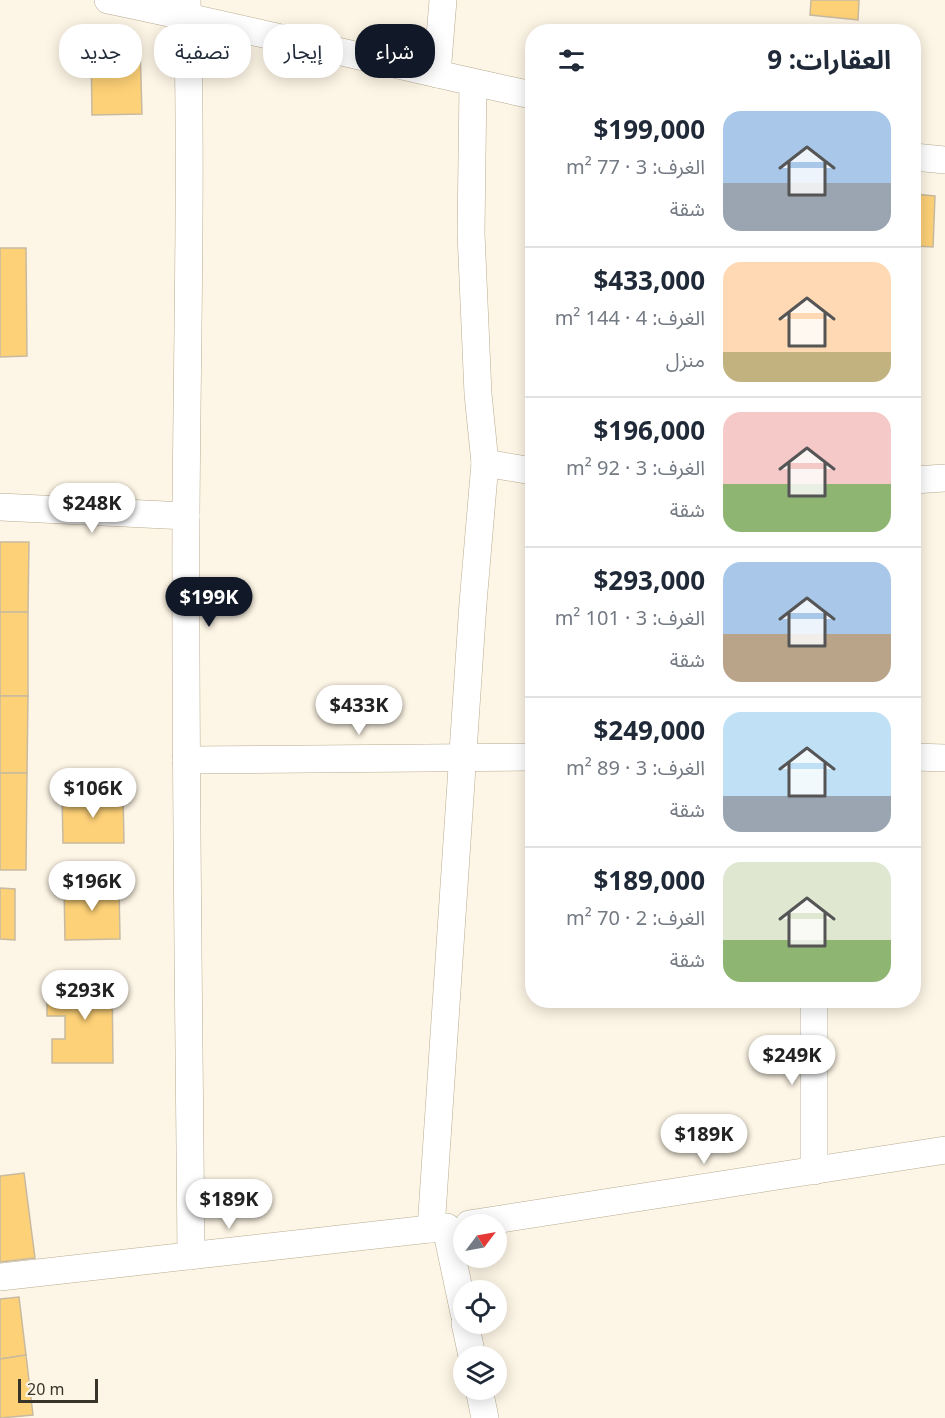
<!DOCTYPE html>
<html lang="ar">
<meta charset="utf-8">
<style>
body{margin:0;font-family:"Noto Sans","Noto Sans Arabic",sans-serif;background:#f2f2f3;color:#1f2937;direction:rtl;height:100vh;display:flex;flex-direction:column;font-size:22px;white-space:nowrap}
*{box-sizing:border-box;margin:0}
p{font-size:20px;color:#747a83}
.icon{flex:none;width:33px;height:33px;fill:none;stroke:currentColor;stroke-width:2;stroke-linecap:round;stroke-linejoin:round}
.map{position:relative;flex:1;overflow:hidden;direction:ltr}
.drawer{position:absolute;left:525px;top:24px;width:396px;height:984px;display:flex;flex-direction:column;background:#fff;border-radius:24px;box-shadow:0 3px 15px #0003;direction:rtl}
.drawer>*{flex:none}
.top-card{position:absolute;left:18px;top:24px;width:417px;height:54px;direction:rtl;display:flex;gap:12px}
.needle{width:39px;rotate:58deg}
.tools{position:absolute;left:453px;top:1214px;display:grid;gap:12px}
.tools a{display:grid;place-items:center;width:54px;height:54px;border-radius:50%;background:#fff;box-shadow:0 3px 15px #0003;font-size:30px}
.scale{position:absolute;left:18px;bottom:15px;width:80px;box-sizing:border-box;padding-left:6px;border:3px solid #393429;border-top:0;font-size:16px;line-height:21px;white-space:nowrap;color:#393429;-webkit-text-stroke:4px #fdf5e5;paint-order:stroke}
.price{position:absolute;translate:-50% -51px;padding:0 14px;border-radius:21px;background:#fff;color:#222;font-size:20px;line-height:39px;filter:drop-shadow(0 2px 3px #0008)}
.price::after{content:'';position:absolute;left:50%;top:36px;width:18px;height:14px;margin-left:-9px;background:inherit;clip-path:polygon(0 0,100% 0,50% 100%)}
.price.current{background:#111827;color:#fff}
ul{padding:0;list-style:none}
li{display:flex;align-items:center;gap:18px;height:150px;padding:0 30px}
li+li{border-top:2px solid #e0e1e3}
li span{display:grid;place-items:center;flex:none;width:168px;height:120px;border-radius:18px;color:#555}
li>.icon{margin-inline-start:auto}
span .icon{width:72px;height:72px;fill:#fffc;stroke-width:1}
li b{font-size:26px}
h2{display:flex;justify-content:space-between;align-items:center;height:72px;padding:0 30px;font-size:26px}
.tag{padding:0 21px;border-radius:24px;background:#fff;box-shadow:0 3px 15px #0003;font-size:21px;line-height:54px}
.tag.current{background:#111827;color:#fff}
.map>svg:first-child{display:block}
</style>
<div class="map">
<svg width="945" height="1418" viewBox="0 0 945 1418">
<rect width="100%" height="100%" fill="#fdf5e5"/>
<g fill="#fdd177" stroke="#c8baa0" stroke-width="1.5">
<polygon points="811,0 859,0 858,20 810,15"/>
<polygon points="140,45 142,114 92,115 91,46"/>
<polygon points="914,194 935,196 933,247 914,246"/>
<polygon points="0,248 26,248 27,356 0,357"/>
<polygon points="0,542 29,542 28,612 0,612"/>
<rect x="0" y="612" width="28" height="84"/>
<polygon points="0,696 28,696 27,773 0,773"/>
<polygon points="0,773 27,773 26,870 0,870"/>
<polygon points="62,794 123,794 124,843 63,843"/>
<polygon points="64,885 119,885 120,939 65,940"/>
<polygon points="0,888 15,889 15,940 0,939"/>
<polygon points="84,972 112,972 113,1063 52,1063 52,1039 65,1039 65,1016 47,1016 47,990 84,990"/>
<polygon points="24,1173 35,1258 0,1262 0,1176"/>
<polygon points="19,1297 26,1355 0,1359 0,1299"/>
<polygon points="26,1355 33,1415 0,1418 0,1359"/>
</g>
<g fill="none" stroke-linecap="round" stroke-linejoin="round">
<defs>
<g id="minor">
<path d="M108,0C250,29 391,65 532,95"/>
<path d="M187,0C192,172 187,345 186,518C185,764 189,1010 191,1256"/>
<polyline points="437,74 443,0"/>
<polyline points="914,157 945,160"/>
<polyline points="485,463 532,471"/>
<polyline points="914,480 945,478"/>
<polyline points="0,507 186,516"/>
<polyline points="914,757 945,758"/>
<polyline points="186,760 532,757"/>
<polyline points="814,1000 814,1171"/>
<polyline points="469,1224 945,1150"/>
<polyline points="446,1228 464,1313"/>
<polyline points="431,1229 473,603 485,463 478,394 471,233 473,83"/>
<polyline points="0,1277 447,1227"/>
<polyline points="465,1323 472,1356"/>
<polyline points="479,1389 485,1418"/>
</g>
</defs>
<use href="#minor" stroke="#b9ac92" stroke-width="28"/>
<use href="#minor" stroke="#fff" stroke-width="27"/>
</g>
</svg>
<div class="tools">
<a><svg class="needle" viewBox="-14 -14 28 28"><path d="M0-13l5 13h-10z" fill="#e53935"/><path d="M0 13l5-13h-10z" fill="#747a83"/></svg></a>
<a><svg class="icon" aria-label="locate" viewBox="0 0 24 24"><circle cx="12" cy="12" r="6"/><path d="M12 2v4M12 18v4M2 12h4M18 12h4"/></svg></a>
<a><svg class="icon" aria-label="layers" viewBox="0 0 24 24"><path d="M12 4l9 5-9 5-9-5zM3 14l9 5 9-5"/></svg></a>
</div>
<div class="scale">20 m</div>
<b class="price" style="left:92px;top:534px">$248K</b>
<b class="price current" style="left:209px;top:628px">$199K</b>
<b class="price" style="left:359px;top:736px">$433K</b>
<b class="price" style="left:93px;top:819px">$106K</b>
<b class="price" style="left:92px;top:912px">$196K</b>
<b class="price" style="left:85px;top:1021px">$293K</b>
<b class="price" style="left:792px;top:1086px">$249K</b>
<b class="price" style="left:704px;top:1165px">$189K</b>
<b class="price" style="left:229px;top:1230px">$189K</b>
<div class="top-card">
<a class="tag current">شراء</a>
<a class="tag">إيجار</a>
<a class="tag">تصفية</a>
<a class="tag">جديد</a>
</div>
<section class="drawer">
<h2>العقارات: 9<svg class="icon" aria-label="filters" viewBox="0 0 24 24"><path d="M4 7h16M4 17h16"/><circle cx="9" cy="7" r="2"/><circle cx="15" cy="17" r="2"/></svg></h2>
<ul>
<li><span style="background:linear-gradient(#a9c7e8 60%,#9aa5b1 0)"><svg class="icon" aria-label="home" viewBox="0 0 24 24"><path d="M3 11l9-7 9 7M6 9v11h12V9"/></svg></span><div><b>$199,000</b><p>الغرف: 3 · 77 m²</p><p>شقة</p></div></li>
<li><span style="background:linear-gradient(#ffd9b3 75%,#c2b280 0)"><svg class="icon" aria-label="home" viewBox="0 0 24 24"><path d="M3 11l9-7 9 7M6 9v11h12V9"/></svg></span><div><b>$433,000</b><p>الغرف: 4 · 144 m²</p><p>منزل</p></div></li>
<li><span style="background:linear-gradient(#f6c9c9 60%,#8fb573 0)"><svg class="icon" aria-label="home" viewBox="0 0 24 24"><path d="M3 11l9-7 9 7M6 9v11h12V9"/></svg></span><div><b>$196,000</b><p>الغرف: 3 · 92 m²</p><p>شقة</p></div></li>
<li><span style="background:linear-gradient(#a9c7e8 60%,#b9a48a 0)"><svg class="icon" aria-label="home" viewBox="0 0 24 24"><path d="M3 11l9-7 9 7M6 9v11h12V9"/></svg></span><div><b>$293,000</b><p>الغرف: 3 · 101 m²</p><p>شقة</p></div></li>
<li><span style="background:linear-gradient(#bfe0f5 70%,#9aa5b1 0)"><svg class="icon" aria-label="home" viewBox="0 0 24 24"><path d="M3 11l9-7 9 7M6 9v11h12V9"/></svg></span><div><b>$249,000</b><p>الغرف: 3 · 89 m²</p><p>شقة</p></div></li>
<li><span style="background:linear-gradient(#dfe7d0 65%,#8fb573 0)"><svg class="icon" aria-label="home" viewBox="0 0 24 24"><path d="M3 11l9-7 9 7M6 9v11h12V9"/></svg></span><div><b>$189,000</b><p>الغرف: 2 · 70 m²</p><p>شقة</p></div></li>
</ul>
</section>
</div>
